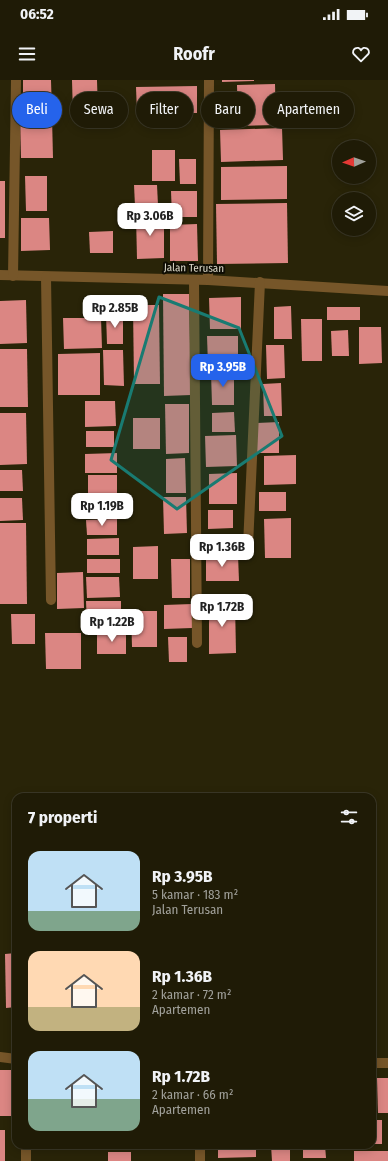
<!DOCTYPE html>
<html lang="id">
<meta charset="utf-8">
<style>
body{margin:0;font-family:"Fira Sans Condensed",sans-serif;background:#272410;color:#f1f3f6;height:100vh;display:flex;flex-direction:column;font-size:15px;white-space:nowrap}
*{box-sizing:border-box;margin:0}
p{font-size:13px;color:#a1a19b}
.icon{flex:none;width:22px;height:22px;fill:none;stroke:currentColor;stroke-width:2;stroke-linecap:round;stroke-linejoin:round}
.map{position:relative;flex:1;overflow:hidden}
.panel{position:absolute;left:12px;top:713px;width:364px;height:356px;display:flex;flex-direction:column;background:#1f1b06;border-radius:12px;box-shadow:0 2px 10px #0003,0 0 0 1px #3c3928}
.panel>*{flex:none}
.top-card{position:absolute;left:12px;top:12px;width:364px;height:36px;display:flex;gap:8px}
.needle{width:26px;rotate:268deg}
.fabs{position:absolute;left:332px;top:60px;display:grid;gap:8px}
.fabs a{display:grid;place-items:center;width:44px;height:44px;border-radius:50%;background:#1f1b06;box-shadow:0 2px 10px #0003,0 0 0 1px #3c3928;font-size:20px}
.price{position:absolute;translate:-50% -34px;padding:0 9px;border-radius:8px;background:#fff;color:#222;font-size:13px;line-height:26px;filter:drop-shadow(0 1px 2px #0008)}
.price::after{content:'';position:absolute;left:50%;top:24px;width:12px;height:9px;margin-left:-6px;background:inherit;clip-path:polygon(0 0,100% 0,50% 100%)}
.price.current{background:#2563eb;color:#fff}
ul{padding:0;list-style:none}
li{display:flex;align-items:center;gap:12px;height:100px;padding:0 16px}
li span{display:grid;place-items:center;flex:none;width:112px;height:80px;border-radius:12px;color:#555}
li>.icon{margin-inline-start:auto}
span .icon{width:48px;height:48px;fill:#fffc;stroke-width:1}
li b{font-size:17px}
h2{display:flex;justify-content:space-between;align-items:center;height:48px;padding:0 16px;font-size:17px}
.chip{padding:0 14px;border-radius:18px;background:#1f1b06;box-shadow:0 2px 10px #0003,0 0 0 1px #3c3928;font-size:14px;line-height:36px}
.chip.current{background:#2563eb;color:#fff}
.status{display:flex;justify-content:space-between;align-items:center;height:28px;padding:0 20px;background:#1f1b06;direction:ltr}
.status svg{height:11px;fill:currentColor}
header{display:flex;justify-content:space-between;align-items:center;height:52px;padding:0 16px;background:#1f1b06;font-size:18px;font-weight:700}
.map>svg:first-child{display:block}
</style>
<div class="status"><b>06:52</b><svg viewBox="0 0 49 12"><path d="M0 12V9h3v3zM5 12V6h3v6zM10 12V3h3v9zM15 12V0h3v12zM26 1h20v11H26zM47 4h2v5h-2z"/></svg></div>
<header><svg class="icon" aria-label="menu" viewBox="0 0 24 24"><path d="M4 6h16M4 12h16M4 18h16"/></svg>Roofr<svg class="icon" aria-label="heart" viewBox="0 0 24 24"><path d="M12 20l-8-8c-3-5 5-10 8-4 3-6 11-1 8 4z"/></svg></header>
<div class="map">
<svg width="388" height="1081" viewBox="0 0 388 1081">
<rect width="100%" height="100%" fill="#292408"/>
<g fill="#db8683">
<polygon points="23,0 51,0 52,33 23,33"/>
<polygon points="72,0 97,0 98,35 73,35"/>
<polygon points="222,0 254,0 254,1 222,2"/>
<polygon points="275,4 276,45 238,46 237,5"/>
<polygon points="197,6 197,33 137,33 136,7"/>
<polygon points="52,37 53,78 21,78 20,38"/>
<polygon points="282,48 283,80 221,82 220,50"/>
<rect x="152" y="70" width="23" height="31"/>
<polygon points="179,79 196,79 196,104 180,104"/>
<polygon points="287,86 287,119 221,120 221,87"/>
<polygon points="25,96 47,96 47,131 26,131"/>
<rect x="0" y="101" width="5" height="57"/>
<polygon points="134,105 157,105 158,125 135,126"/>
<polygon points="171,111 197,111 197,137 172,137"/>
<polygon points="287,123 288,183 217,184 216,124"/>
<polygon points="136,135 164,135 164,178 137,179"/>
<polygon points="21,138 49,138 50,170 21,171"/>
<polygon points="197,144 198,181 170,181 170,145"/>
<polygon points="113,151 113,173 90,173 89,152"/>
<polygon points="163,214 189,214 191,315 164,316"/>
<polygon points="241,217 241,249 210,249 209,218"/>
<polygon points="26,220 27,263 0,264 0,221"/>
<polygon points="133,225 159,225 160,304 134,304"/>
<polygon points="291,226 292,259 274,259 274,227"/>
<rect x="327" y="227" width="33" height="13"/>
<polygon points="106,234 123,234 123,264 107,264"/>
<polygon points="63,238 101,238 102,268 64,269"/>
<polygon points="301,239 322,239 322,281 302,281"/>
<polygon points="359,247 381,247 382,283 359,284"/>
<polygon points="348,250 349,276 332,276 331,251"/>
<polygon points="207,256 238,256 238,285 208,285"/>
<polygon points="266,265 284,265 285,298 267,299"/>
<polygon points="0,269 27,269 28,327 0,327"/>
<polygon points="103,270 123,270 124,306 104,305"/>
<polygon points="100,273 100,315 58,315 58,274"/>
<polygon points="234,291 234,325 212,325 211,292"/>
<polygon points="281,303 282,336 264,336 263,304"/>
<polygon points="85,321 115,321 116,346 85,347"/>
<polygon points="165,324 189,324 189,373 166,374"/>
<polygon points="234,332 235,352 212,352 212,333"/>
<polygon points="0,333 26,333 27,384 0,385"/>
<rect x="133" y="338" width="27" height="31"/>
<polygon points="279,342 279,373 257,373 257,343"/>
<rect x="86" y="351" width="28" height="16"/>
<polygon points="236,355 237,386 206,387 205,356"/>
<polygon points="117,373 117,393 85,393 85,374"/>
<polygon points="296,375 296,404 264,405 264,376"/>
<polygon points="185,378 186,413 166,413 166,379"/>
<polygon points="0,390 22,390 23,411 0,411"/>
<polygon points="237,393 237,424 209,424 209,394"/>
<rect x="88" y="395" width="29" height="18"/>
<rect x="259" y="412" width="27" height="19"/>
<polygon points="163,417 186,417 187,453 164,454"/>
<polygon points="0,418 22,418 23,440 0,441"/>
<polygon points="89,419 118,419 118,436 90,436"/>
<polygon points="208,430 233,430 233,448 208,449"/>
<polygon points="291,438 291,478 265,478 264,439"/>
<polygon points="117,439 117,455 87,455 86,440"/>
<polygon points="0,443 26,443 27,524 0,524"/>
<polygon points="238,455 238,470 204,470 203,456"/>
<polygon points="119,458 119,475 87,475 87,459"/>
<polygon points="158,466 158,499 133,499 133,467"/>
<polygon points="238,475 239,501 206,501 206,476"/>
<rect x="87" y="479" width="33" height="14"/>
<polygon points="171,479 190,479 190,518 172,518"/>
<polygon points="83,492 84,528 57,529 57,493"/>
<polygon points="86,497 119,497 120,517 87,518"/>
<polygon points="86,521 121,521 121,543 87,544"/>
<polygon points="209,523 235,523 236,573 209,574"/>
<polygon points="192,524 192,548 164,549 164,525"/>
<polygon points="131,531 157,531 157,567 132,567"/>
<polygon points="11,534 35,534 35,564 12,564"/>
<polygon points="126,551 126,574 97,574 97,552"/>
<polygon points="45,553 81,553 81,589 46,589"/>
<polygon points="168,557 187,557 187,582 169,582"/>
<polygon points="16,873 16,927 6,928 5,874"/>
<polygon points="0,990 15,990 16,1036 0,1036"/>
<rect x="372" y="997" width="3" height="37"/>
<polygon points="377,998 388,998 388,1033 378,1033"/>
<rect x="372" y="1040" width="10" height="24"/>
<rect x="0" y="1050" width="5" height="31"/>
<polygon points="218,1065 256,1065 256,1077 218,1078"/>
<polygon points="271,1065 290,1065 290,1081 272,1081"/>
<polygon points="303,1065 325,1065 326,1078 303,1078"/>
<rect x="354" y="1071" width="34" height="10"/>
<rect x="108" y="1072" width="23" height="9"/>
</g>
<g fill="none" stroke-linecap="round" stroke-linejoin="round">
<g stroke="#765629" stroke-width="10">
<polyline points="0,195 208,200 388,211"/>
<polyline points="13,196 16,0"/>
<polyline points="46,197 51,520"/>
<polyline points="208,200 209,0"/>
<polyline points="194,201 197,563"/>
<polyline points="248,466 260,202"/>
<polyline points="0,977 16,979"/>
<polyline points="372,983 388,983"/>
<polyline points="200,1065 200,1081"/>
<polyline points="26,1081 26,1065"/>
</g>
</g>
<path fill="#197b72" fill-opacity="0.2" stroke="#197b72" stroke-width="3" stroke-linejoin="round" d="M159,217L239,248L282,356L177,429L111,380Z"/>
<g text-anchor="middle" dominant-baseline="central" stroke-width="4" stroke-linejoin="round" paint-order="stroke">
<g font-size="11" fill="#dbd8c8" stroke="#0f0d04">
<text transform="translate(194 188) rotate(1)">Jalan Terusan</text>
</g>
</g>
</svg>
<div class="fabs">
<a><svg class="needle" viewBox="-14 -14 28 28"><path d="M0-13l5 13h-10z" fill="#e53935"/><path d="M0 13l5-13h-10z" fill="#a1a19b"/></svg></a>
<a><svg class="icon" aria-label="layers" viewBox="0 0 24 24"><path d="M12 4l9 5-9 5-9-5zM3 14l9 5 9-5"/></svg></a>
</div>
<b class="price" style="left:150px;top:157px">Rp 3.06B</b>
<b class="price" style="left:115px;top:249px">Rp 2.85B</b>
<b class="price current" style="left:223px;top:308px">Rp 3.95B</b>
<b class="price" style="left:102px;top:447px">Rp 1.19B</b>
<b class="price" style="left:222px;top:488px">Rp 1.36B</b>
<b class="price" style="left:222px;top:548px">Rp 1.72B</b>
<b class="price" style="left:112px;top:563px">Rp 1.22B</b>
<div class="top-card">
<a class="chip current">Beli</a>
<a class="chip">Sewa</a>
<a class="chip">Filter</a>
<a class="chip">Baru</a>
<a class="chip">Apartemen</a>
</div>
<section class="panel">
<h2>7 properti<svg class="icon" aria-label="filters" viewBox="0 0 24 24"><path d="M4 7h16M4 17h16"/><circle cx="9" cy="7" r="2"/><circle cx="15" cy="17" r="2"/></svg></h2>
<ul>
<li><span style="background:linear-gradient(#bfe0f5 75%,#7fa58c 0)"><svg class="icon" aria-label="home" viewBox="0 0 24 24"><path d="M3 11l9-7 9 7M6 9v11h12V9"/></svg></span><div><b>Rp 3.95B</b><p>5 kamar · 183 m²</p><p>Jalan Terusan</p></div></li>
<li><span style="background:linear-gradient(#ffd9b3 70%,#c2b280 0)"><svg class="icon" aria-label="home" viewBox="0 0 24 24"><path d="M3 11l9-7 9 7M6 9v11h12V9"/></svg></span><div><b>Rp 1.36B</b><p>2 kamar · 72 m²</p><p>Apartemen</p></div></li>
<li><span style="background:linear-gradient(#bfe0f5 60%,#7fa58c 0)"><svg class="icon" aria-label="home" viewBox="0 0 24 24"><path d="M3 11l9-7 9 7M6 9v11h12V9"/></svg></span><div><b>Rp 1.72B</b><p>2 kamar · 66 m²</p><p>Apartemen</p></div></li>
</ul>
</section>
</div>
